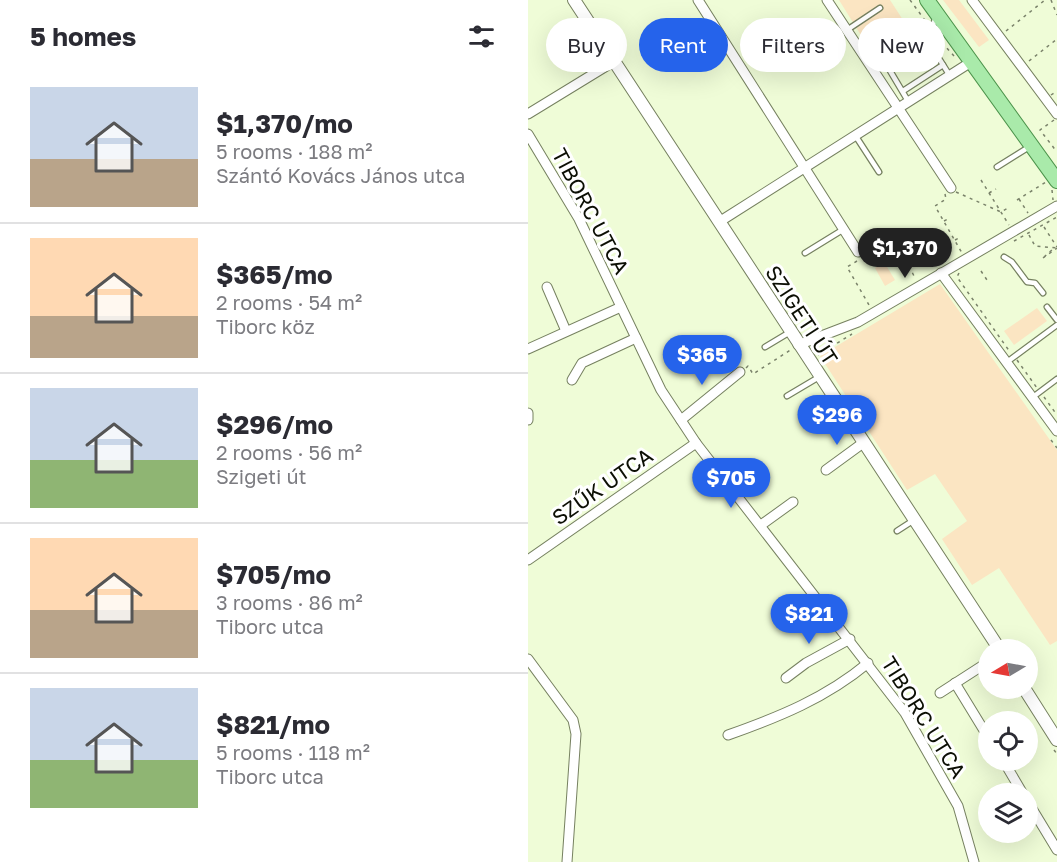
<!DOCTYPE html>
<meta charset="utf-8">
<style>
body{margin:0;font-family:"Golos Text",sans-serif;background:#f2f2f3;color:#2b2b33;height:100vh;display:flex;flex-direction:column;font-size:22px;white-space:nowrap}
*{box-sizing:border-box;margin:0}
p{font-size:20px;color:#7c7c81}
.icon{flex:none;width:33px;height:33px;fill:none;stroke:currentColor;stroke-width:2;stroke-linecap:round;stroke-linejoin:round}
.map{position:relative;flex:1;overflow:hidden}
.sheet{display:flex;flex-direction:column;background:#fff;width:528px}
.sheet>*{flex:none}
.hud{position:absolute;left:18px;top:18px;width:420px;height:54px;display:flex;gap:12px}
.needle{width:39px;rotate:260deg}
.buttons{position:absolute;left:450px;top:639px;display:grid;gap:12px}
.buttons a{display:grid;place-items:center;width:60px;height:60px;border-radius:50%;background:#fff;box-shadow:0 6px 24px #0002;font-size:30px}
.price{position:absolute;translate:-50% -51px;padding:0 14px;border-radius:21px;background:#2563eb;color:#fff;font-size:20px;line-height:39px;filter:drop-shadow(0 2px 3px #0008)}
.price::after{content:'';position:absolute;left:50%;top:36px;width:18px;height:14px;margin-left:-9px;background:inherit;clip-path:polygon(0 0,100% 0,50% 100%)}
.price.selected{background:#222;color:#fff}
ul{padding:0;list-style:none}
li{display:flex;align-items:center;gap:18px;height:150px;padding:0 30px}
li+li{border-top:2px solid #e1e1e2}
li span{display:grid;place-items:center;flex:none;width:168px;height:120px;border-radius:0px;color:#555}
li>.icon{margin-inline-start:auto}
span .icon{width:72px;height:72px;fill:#fffc;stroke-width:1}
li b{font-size:26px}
h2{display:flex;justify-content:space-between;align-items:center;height:72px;padding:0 30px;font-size:26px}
.chip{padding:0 21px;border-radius:27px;background:#fff;box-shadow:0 6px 24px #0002;font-size:21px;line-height:54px}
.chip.selected{background:#2563eb;color:#fff}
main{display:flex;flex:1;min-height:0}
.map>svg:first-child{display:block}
</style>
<main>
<section class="sheet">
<h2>5 homes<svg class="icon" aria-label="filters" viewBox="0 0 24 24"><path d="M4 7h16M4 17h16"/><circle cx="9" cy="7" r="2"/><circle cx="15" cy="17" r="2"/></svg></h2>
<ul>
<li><span style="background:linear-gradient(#c9d6e8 60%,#b9a48a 0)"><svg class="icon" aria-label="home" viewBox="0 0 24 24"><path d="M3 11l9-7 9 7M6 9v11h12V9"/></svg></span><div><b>$1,370/mo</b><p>5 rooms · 188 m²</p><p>Szántó Kovács János utca</p></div></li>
<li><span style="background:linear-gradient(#ffd9b3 65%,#b9a48a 0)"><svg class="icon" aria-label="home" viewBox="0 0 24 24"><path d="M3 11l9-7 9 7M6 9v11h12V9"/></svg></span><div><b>$365/mo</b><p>2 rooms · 54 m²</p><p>Tiborc köz</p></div></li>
<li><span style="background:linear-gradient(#c9d6e8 60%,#8fb573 0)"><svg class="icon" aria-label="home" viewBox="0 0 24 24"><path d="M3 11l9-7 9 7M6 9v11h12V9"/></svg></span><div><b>$296/mo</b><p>2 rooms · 56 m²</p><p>Szigeti út</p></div></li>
<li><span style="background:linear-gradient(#ffd9b3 60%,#b9a48a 0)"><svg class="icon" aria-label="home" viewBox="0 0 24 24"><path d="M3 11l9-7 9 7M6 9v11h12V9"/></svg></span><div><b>$705/mo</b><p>3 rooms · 86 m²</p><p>Tiborc utca</p></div></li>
<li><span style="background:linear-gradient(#c9d6e8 60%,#8fb573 0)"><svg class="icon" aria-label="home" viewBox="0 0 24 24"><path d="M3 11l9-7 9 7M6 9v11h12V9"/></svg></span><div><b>$821/mo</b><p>5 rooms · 118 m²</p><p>Tiborc utca</p></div></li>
</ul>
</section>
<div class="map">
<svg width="529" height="862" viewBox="0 0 529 862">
<rect width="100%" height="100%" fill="#effcd7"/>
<g fill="#fbe5c2">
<polygon points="311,0 362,0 386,37 349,61"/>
<polygon points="415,0 431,0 461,40 451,47"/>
<polygon points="356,262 367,280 357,286 347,268"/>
<polygon points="412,284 529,450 529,641 522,645 471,568 444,585 414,539 439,521 407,474 379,490 292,356"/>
<polygon points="509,308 519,321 486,345 476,331"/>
</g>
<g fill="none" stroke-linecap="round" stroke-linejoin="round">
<defs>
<g id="lane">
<polyline points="319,30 352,8"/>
<polyline points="400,41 422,76"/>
<polyline points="375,91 415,65"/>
<polyline points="380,101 361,69 364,63 400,41 408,16"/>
<polyline points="327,135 351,172"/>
<polyline points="469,167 501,147"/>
<polyline points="277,253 316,229"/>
<polyline points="476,257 484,262 499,282 507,283 515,293"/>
<polyline points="519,307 529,320"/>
<polyline points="237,347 262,332"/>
<polyline points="479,362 529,325"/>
<polyline points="259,396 291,377"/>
<polyline points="505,397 529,379"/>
<polyline points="369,531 386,520"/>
</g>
<g id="street">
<polyline points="170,0 330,252"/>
<polyline points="299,0 423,188"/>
<polyline points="444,0 529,114"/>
<polyline points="0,114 85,62"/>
<polyline points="0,134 51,219 133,390 168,443 377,713 430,806 446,862"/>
<polyline points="191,222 443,62"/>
<polyline points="413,273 529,431"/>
<polyline points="19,287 38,331"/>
<polyline points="270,345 330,322 529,206"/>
<polyline points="0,349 93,307"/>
<polyline points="44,380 54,363 108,338"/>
<polyline points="0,413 0,420"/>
<polyline points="153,420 212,372"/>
<polyline points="298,470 335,443"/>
<polyline points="233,525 265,502"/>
<polyline points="0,560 168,443"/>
<polyline points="0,659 45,720 48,734 39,862"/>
<polyline points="258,678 278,663 322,639"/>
<polyline points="427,683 460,737"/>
<polyline points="412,693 460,662"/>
<path d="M200,735C251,717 298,698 340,663"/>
<polyline points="475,760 495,794"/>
<polyline points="500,802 529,850"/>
</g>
<g id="secondary">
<polyline points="46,0 472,650"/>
<polyline points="496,688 529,740"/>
</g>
<polyline id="primary" points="399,0 529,181"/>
</defs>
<use href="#lane" stroke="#768160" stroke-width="7"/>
<use href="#street" stroke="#768160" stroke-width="11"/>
<use href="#secondary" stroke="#768160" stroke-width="14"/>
<use href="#primary" stroke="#4d944c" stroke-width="16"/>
<g stroke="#7a826a" stroke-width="1.5" stroke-dasharray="3 4.5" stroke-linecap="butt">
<polyline points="382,0 399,23"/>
<polyline points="523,0 529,15"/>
<polyline points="478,31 517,0"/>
<polyline points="409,37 426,56"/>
<polyline points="501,61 529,39"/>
<polyline points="523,95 529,91"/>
<polyline points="526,120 512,130 529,152"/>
<polyline points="453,180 481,225"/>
<polyline points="524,190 525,200"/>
<polyline points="428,192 473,212 480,208"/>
<polyline points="461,193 468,189"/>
<polyline points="417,194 418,199 407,206 434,253"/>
<polyline points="491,199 500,213"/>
<polyline points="489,200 518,182"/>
<polyline points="416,221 422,218"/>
<polyline points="516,227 529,247"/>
<polyline points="501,235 507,246 529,248"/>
<polyline points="427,240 433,237"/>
<polyline points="486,241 529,217"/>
<polyline points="375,249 372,251 380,265"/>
<polyline points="337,257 381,266 387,278"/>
<polyline points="516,257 525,249"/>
<polyline points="515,258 529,248"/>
<polyline points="329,261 319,267 341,305"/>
<polyline points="453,271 459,280"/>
<polyline points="431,273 429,277 482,352"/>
<polyline points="290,355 324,334"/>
<polyline points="489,360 509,388"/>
<polyline points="218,368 220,366 225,374 264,349"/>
<polyline points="516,397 529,415"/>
<polyline points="523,440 529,448"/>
<polyline points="526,750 529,754"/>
</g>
<use href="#lane" stroke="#fff" stroke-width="4.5"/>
<use href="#street" stroke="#fff" stroke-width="9"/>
<use href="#secondary" stroke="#fff" stroke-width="12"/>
<use href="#primary" stroke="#a9eaaa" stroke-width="14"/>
</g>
<g text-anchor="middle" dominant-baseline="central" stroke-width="6" stroke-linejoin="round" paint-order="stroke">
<g font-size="21" fill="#0c0f04" stroke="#fff">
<text transform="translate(63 211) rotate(62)">TIBORC UTCA</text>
<text transform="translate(274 315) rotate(57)">SZIGETI ÚT</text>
<text transform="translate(74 486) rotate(-35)">SZŰK UTCA</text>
<text transform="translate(396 717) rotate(58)">TIBORC UTCA</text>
</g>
</g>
</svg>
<div class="buttons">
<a><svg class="needle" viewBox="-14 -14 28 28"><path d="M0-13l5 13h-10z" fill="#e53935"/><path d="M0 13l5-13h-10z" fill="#7c7c81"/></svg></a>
<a><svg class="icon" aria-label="locate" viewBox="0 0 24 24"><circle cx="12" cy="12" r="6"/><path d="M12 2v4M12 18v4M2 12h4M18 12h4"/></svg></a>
<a><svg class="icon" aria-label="layers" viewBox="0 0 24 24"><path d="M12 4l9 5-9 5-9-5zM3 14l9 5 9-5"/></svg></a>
</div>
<b class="price selected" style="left:377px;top:279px">$1,370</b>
<b class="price" style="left:174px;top:386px">$365</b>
<b class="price" style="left:309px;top:446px">$296</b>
<b class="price" style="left:203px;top:509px">$705</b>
<b class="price" style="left:281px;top:645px">$821</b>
<div class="hud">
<a class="chip">Buy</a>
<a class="chip selected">Rent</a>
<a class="chip">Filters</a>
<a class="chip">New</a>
</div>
</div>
</main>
